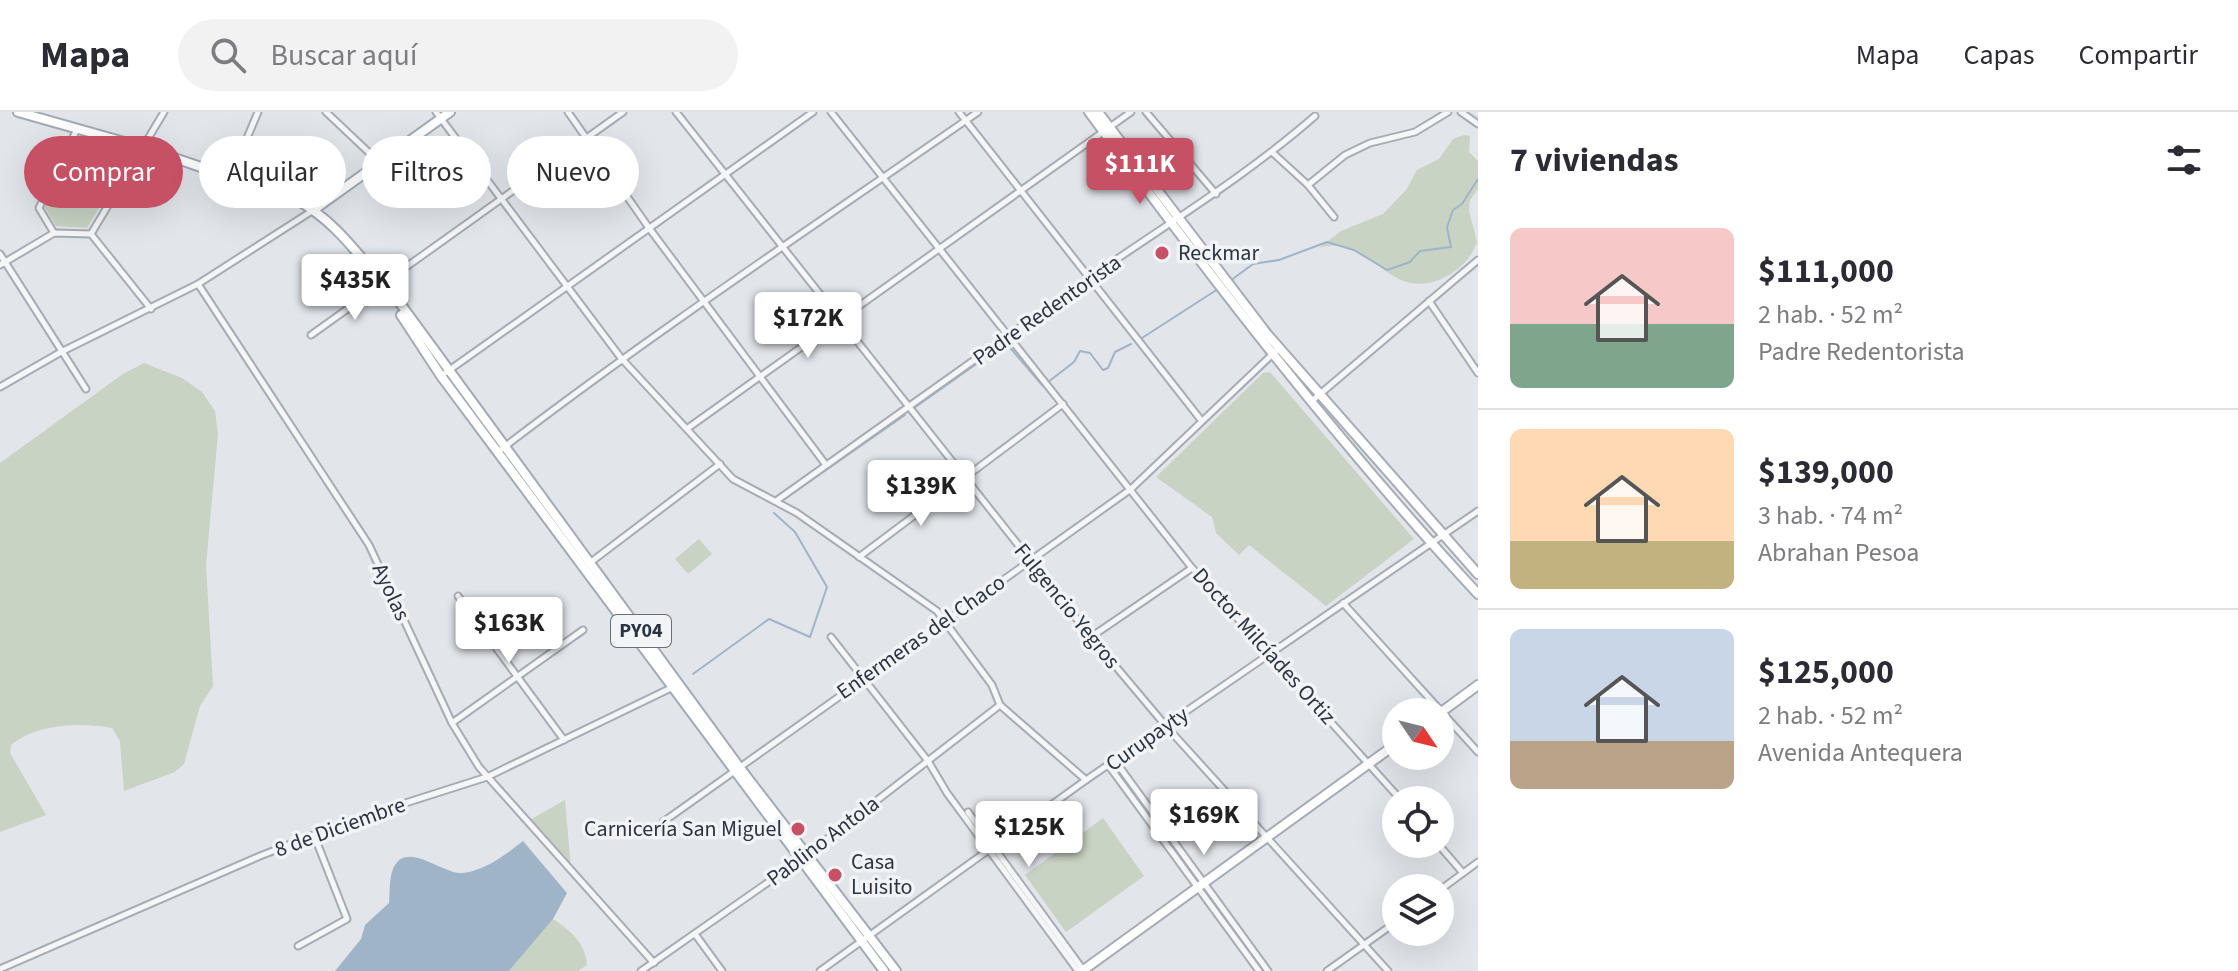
<!DOCTYPE html>
<html lang="es">
<meta charset="utf-8">
<style>
body{margin:0;font-family:"Source Sans 3",sans-serif;background:#f2f2f3;color:#2b2b33;height:100vh;display:flex;flex-direction:column;font-size:30px;white-space:nowrap}
*{box-sizing:border-box;margin:0}
p{font-size:26px;color:#7c7c81}
.icon{flex:none;width:44px;height:44px;fill:none;stroke:currentColor;stroke-width:2;stroke-linecap:round;stroke-linejoin:round}
.map{position:relative;flex:1;overflow:hidden}
.side{display:flex;flex-direction:column;background:#fff;width:760px}
.side>*{flex:none}
.banner{position:absolute;left:24px;top:24px;width:760px;height:72px;display:flex;gap:16px}
.needle{width:52px;rotate:125deg}
.controls{position:absolute;left:1382px;top:586px;display:grid;gap:16px}
.controls a{display:grid;place-items:center;width:72px;height:72px;border-radius:50%;background:#fff;box-shadow:0 8px 32px #0002;font-size:40px}
.price{position:absolute;translate:-50% -68px;padding:0 18px;border-radius:8px;background:#fff;color:#222;font-size:26px;line-height:52px;filter:drop-shadow(0 2px 4px #0008)}
.price::after{content:'';position:absolute;left:50%;top:48px;width:24px;height:18px;margin-left:-12px;background:inherit;clip-path:polygon(0 0,100% 0,50% 100%)}
.price.on{background:#c65064;color:#fff}
ul{padding:0;list-style:none}
li{display:flex;align-items:center;gap:24px;height:200px;padding:0 32px}
li+li{border-top:2px solid #e1e1e2}
li span{display:grid;place-items:center;flex:none;width:224px;height:160px;border-radius:12px;color:#555}
li>.icon{margin-inline-start:auto}
span .icon{width:96px;height:96px;fill:#fffc;stroke-width:1}
li b{font-size:34px}
h2{display:flex;justify-content:space-between;align-items:center;height:96px;padding:0 32px;font-size:34px}
.tag{padding:0 28px;border-radius:36px;background:#fff;box-shadow:0 8px 32px #0002;font-size:28px;line-height:72px}
.tag.on{background:#c65064;color:#fff}
header{display:flex;align-items:center;gap:48px;box-sizing:border-box;height:112px;padding:0 40px;background:#fff;border-bottom:2px solid #e1e1e2}
header strong{font-size:38px}
nav{display:flex;gap:44px;margin-inline-start:auto;font-size:28px}
.search{width:560px;height:72px;background:#f2f2f3;display:flex;align-items:center;gap:20px;box-sizing:border-box;padding:0 28px;border-radius:44px;color:#7c7c81;font-size:30px}
main{display:flex;flex:1;min-height:0}
.map>svg:first-child{display:block}
</style>
<header>
<strong>Mapa</strong>
<div class="search"><svg class="icon" aria-label="search" viewBox="0 0 24 24"><circle cx="10" cy="10" r="6"/><path d="M15 15l6 6"/></svg>Buscar aquí</div>
<nav><a>Mapa</a><a>Capas</a><a>Compartir</a></nav>
</header>
<main>
<div class="map">
<svg width="1478" height="859" viewBox="0 0 1478 859">
<rect width="100%" height="100%" fill="#e2e5ea"/>
<g fill="#c8d3c4">
<path d="M1464,23L1470,24L1469,40L1478,49V77L1470,88L1469,99L1477,130C1468,158 1430,181 1401,168C1372,154 1353,125 1319,136L1341,119L1383,102L1406,78L1417,58L1439,47L1453,27Z"/>
<polygon points="79,26 132,41 87,116 56,114 44,94"/>
<path d="M144,251L182,266L202,280L215,299L218,322L206,453L213,574L200,594L184,652L175,660L124,679L120,629L112,616C82,610 35,612 11,633L10,641L46,703L0,720V351L123,262Z"/>
<polygon points="1270,260 1414,427 1326,494 1249,433 1239,443 1216,421 1212,405 1156,365 1263,261"/>
<polygon points="699,427 712,442 688,462 675,447"/>
<polygon points="565,688 571,757 528,709"/>
<polygon points="1103,706 1144,764 1066,820 1025,763"/>
<path d="M553,807C570,818 586,832 587,853L578,859H509Z"/>
</g>
<path fill="#a0b4c7" d="M523,729L567,781L553,807L509,859H335L361,827L365,813L389,791C390,782 389,769 392,760C403,724 442,763 463,761C486,758 505,743 523,729Z"/>
<g fill="none" stroke-linecap="round" stroke-linejoin="round">
<g stroke="#a0b4c7" stroke-width="2">
<polyline points="1230,169 1253,152 1279,148 1327,130 1354,138 1387,158 1410,150 1420,139 1451,135 1447,115 1453,98 1462,92 1478,67"/>
<polyline points="1142,226 1218,177"/>
<polyline points="914,296 1006,231 1043,274 1074,250 1080,239 1090,241 1103,258 1108,256 1115,240 1131,232"/>
<polyline points="783,388 905,303"/>
<polyline points="693,562 769,507 810,525 827,475 795,420 774,401"/>
</g>
<defs>
<g id="minor">
<polyline points="326,0 379,50"/>
<polyline points="436,0 621,246 733,367 797,401 937,499 992,573 1000,593 1086,668"/>
<polyline points="568,0 649,116 826,353"/>
<polyline points="676,0 1091,525 1165,613 1388,859"/>
<polyline points="831,0 1192,456 1401,688"/>
<polyline points="959,0 1201,308"/>
<polyline points="1146,0 1216,82"/>
<polyline points="1461,0 1478,12"/>
<polyline points="1273,41 1308,73 1334,105"/>
<polyline points="231,64 258,0"/>
<polyline points="1308,73 1345,43 1370,31 1415,20 1448,0"/>
<polyline points="54,121 39,96 77,17"/>
<polyline points="91,122 164,0"/>
<polyline points="0,142 86,277"/>
<polyline points="0,153 54,121 91,122 151,197"/>
<polyline points="198,172 369,433 452,611 479,655 654,851"/>
<polyline points="1429,189 1478,261"/>
<polyline points="311,223 623,0"/>
<polyline points="441,264 813,0"/>
<polyline points="0,275 61,240 198,172 312,99"/>
<polyline points="1313,288 1478,148"/>
<polyline points="688,316 1131,0"/>
<path d="M499,339C654,220 817,112 978,0"/>
<path d="M776,389C880,315 984,241 1088,167C1165,113 1244,66 1315,4"/>
<polyline points="859,445 1063,292"/>
<polyline points="591,450 720,352"/>
<polyline points="458,484 564,628"/>
<polyline points="1343,491 1478,640"/>
<polyline points="831,525 928,649 947,681 1078,859"/>
<polyline points="1091,525 1192,456"/>
<polyline points="452,611 583,518"/>
<polyline points="1116,650 1268,859"/>
<polyline points="1109,654 1259,859"/>
<polyline points="968,700 1084,859"/>
<polyline points="663,710 1131,377 1279,236"/>
<polyline points="1438,732 1463,761"/>
<polyline points="1440,778 1478,750"/>
<polyline points="695,822 722,859"/>
<polyline points="298,834 347,807 314,723"/>
<polyline points="0,857 260,744 349,709 487,665 673,575"/>
<polyline points="641,859 800,748 1000,593"/>
<polyline points="820,859 1086,668 1478,399"/>
<polyline points="1327,859 1396,810"/>
</g>
<g id="secondary">
<path d="M1089,0C1211,166 1338,331 1478,482"/>
<polyline points="1098,0 1267,222 1478,462"/>
<polyline points="1440,601 1478,573"/>
<polyline points="1082,859 1396,632"/>
</g>
<g id="primary">
<path d="M18,0L142,35L295,87C340,111 363,151 397,187L740,656L896,859"/>
<polyline points="315,97 450,0"/>
<polyline points="401,203 441,264 884,859"/>
</g>
</defs>
<use href="#minor" stroke="#a7acb4" stroke-width="9"/>
<use href="#secondary" stroke="#a7acb4" stroke-width="12"/>
<use href="#primary" stroke="#a2aab5" stroke-width="12"/>
<use href="#minor" stroke="#f5f6f8" stroke-width="5"/>
<use href="#secondary" stroke="#fff" stroke-width="8"/>
<use href="#primary" stroke="#fff" stroke-width="8"/>
</g>
<g fill="#c65064" stroke="#f2f4f7" stroke-width="3">
<circle cx="1162" cy="141" r="8"/>
<circle cx="798" cy="717" r="8"/>
<circle cx="835" cy="763" r="8"/>
</g>
<g text-anchor="middle" dominant-baseline="central" stroke-width="7" stroke-linejoin="round" paint-order="stroke">
<rect fill="#f2f4f7" stroke="#676e78" stroke-width="2" x="611" y="503" width="60" height="32" rx="6"/>
<g font-size="20" font-weight="bold" fill="#2b3441">
<text x="641" y="519">PY04</text>
</g>
<g font-size="22" fill="#2b3441" stroke="#f2f4f7" text-anchor="start">
<text x="1178" y="141">Reckmar</text>
<text x="782" y="717" text-anchor="end">Carnicería San Miguel</text>
<text x="851" y="750">Casa<tspan x="851" dy="25">Luisito</tspan></text>
</g>
<g font-size="22" fill="#2b3441" stroke="#f2f4f7">
<text transform="translate(1047 198) rotate(-35)">Padre Redentorista</text>
<text transform="translate(391 480) rotate(65)">Ayolas</text>
<text transform="translate(1067 494) rotate(51)">Fulgencio Yegros</text>
<text transform="translate(921 525) rotate(-35)">Enfermeras del Chaco</text>
<text transform="translate(1264 534) rotate(48)">Doctor Milcíades Ortiz</text>
<text transform="translate(1147 627) rotate(-35)">Curupayty</text>
<text transform="translate(340 715) rotate(-20)">8 de Diciembre</text>
<text transform="translate(823 729) rotate(-37)">Pablino Antola</text>
</g>
</g>
</svg>
<div class="controls">
<a><svg class="needle" viewBox="-14 -14 28 28"><path d="M0-13l5 13h-10z" fill="#e53935"/><path d="M0 13l5-13h-10z" fill="#7c7c81"/></svg></a>
<a><svg class="icon" aria-label="locate" viewBox="0 0 24 24"><circle cx="12" cy="12" r="6"/><path d="M12 2v4M12 18v4M2 12h4M18 12h4"/></svg></a>
<a><svg class="icon" aria-label="layers" viewBox="0 0 24 24"><path d="M12 4l9 5-9 5-9-5zM3 14l9 5 9-5"/></svg></a>
</div>
<b class="price on" style="left:1140px;top:94px">$111K</b>
<b class="price" style="left:355px;top:210px">$435K</b>
<b class="price" style="left:808px;top:248px">$172K</b>
<b class="price" style="left:921px;top:416px">$139K</b>
<b class="price" style="left:509px;top:553px">$163K</b>
<b class="price" style="left:1204px;top:745px">$169K</b>
<b class="price" style="left:1029px;top:757px">$125K</b>
<div class="banner">
<a class="tag on">Comprar</a>
<a class="tag">Alquilar</a>
<a class="tag">Filtros</a>
<a class="tag">Nuevo</a>
</div>
</div>
<section class="side">
<h2>7 viviendas<svg class="icon" aria-label="filters" viewBox="0 0 24 24"><path d="M4 7h16M4 17h16"/><circle cx="9" cy="7" r="2"/><circle cx="15" cy="17" r="2"/></svg></h2>
<ul>
<li><span style="background:linear-gradient(#f6c9c9 60%,#7fa58c 0)"><svg class="icon" aria-label="home" viewBox="0 0 24 24"><path d="M3 11l9-7 9 7M6 9v11h12V9"/></svg></span><div><b>$111,000</b><p>2 hab. · 52 m²</p><p>Padre Redentorista</p></div></li>
<li><span style="background:linear-gradient(#ffd9b3 70%,#c2b280 0)"><svg class="icon" aria-label="home" viewBox="0 0 24 24"><path d="M3 11l9-7 9 7M6 9v11h12V9"/></svg></span><div><b>$139,000</b><p>3 hab. · 74 m²</p><p>Abrahan Pesoa</p></div></li>
<li><span style="background:linear-gradient(#c9d6e8 70%,#b9a48a 0)"><svg class="icon" aria-label="home" viewBox="0 0 24 24"><path d="M3 11l9-7 9 7M6 9v11h12V9"/></svg></span><div><b>$125,000</b><p>2 hab. · 52 m²</p><p>Avenida Antequera</p></div></li>
</ul>
</section>
</main>
